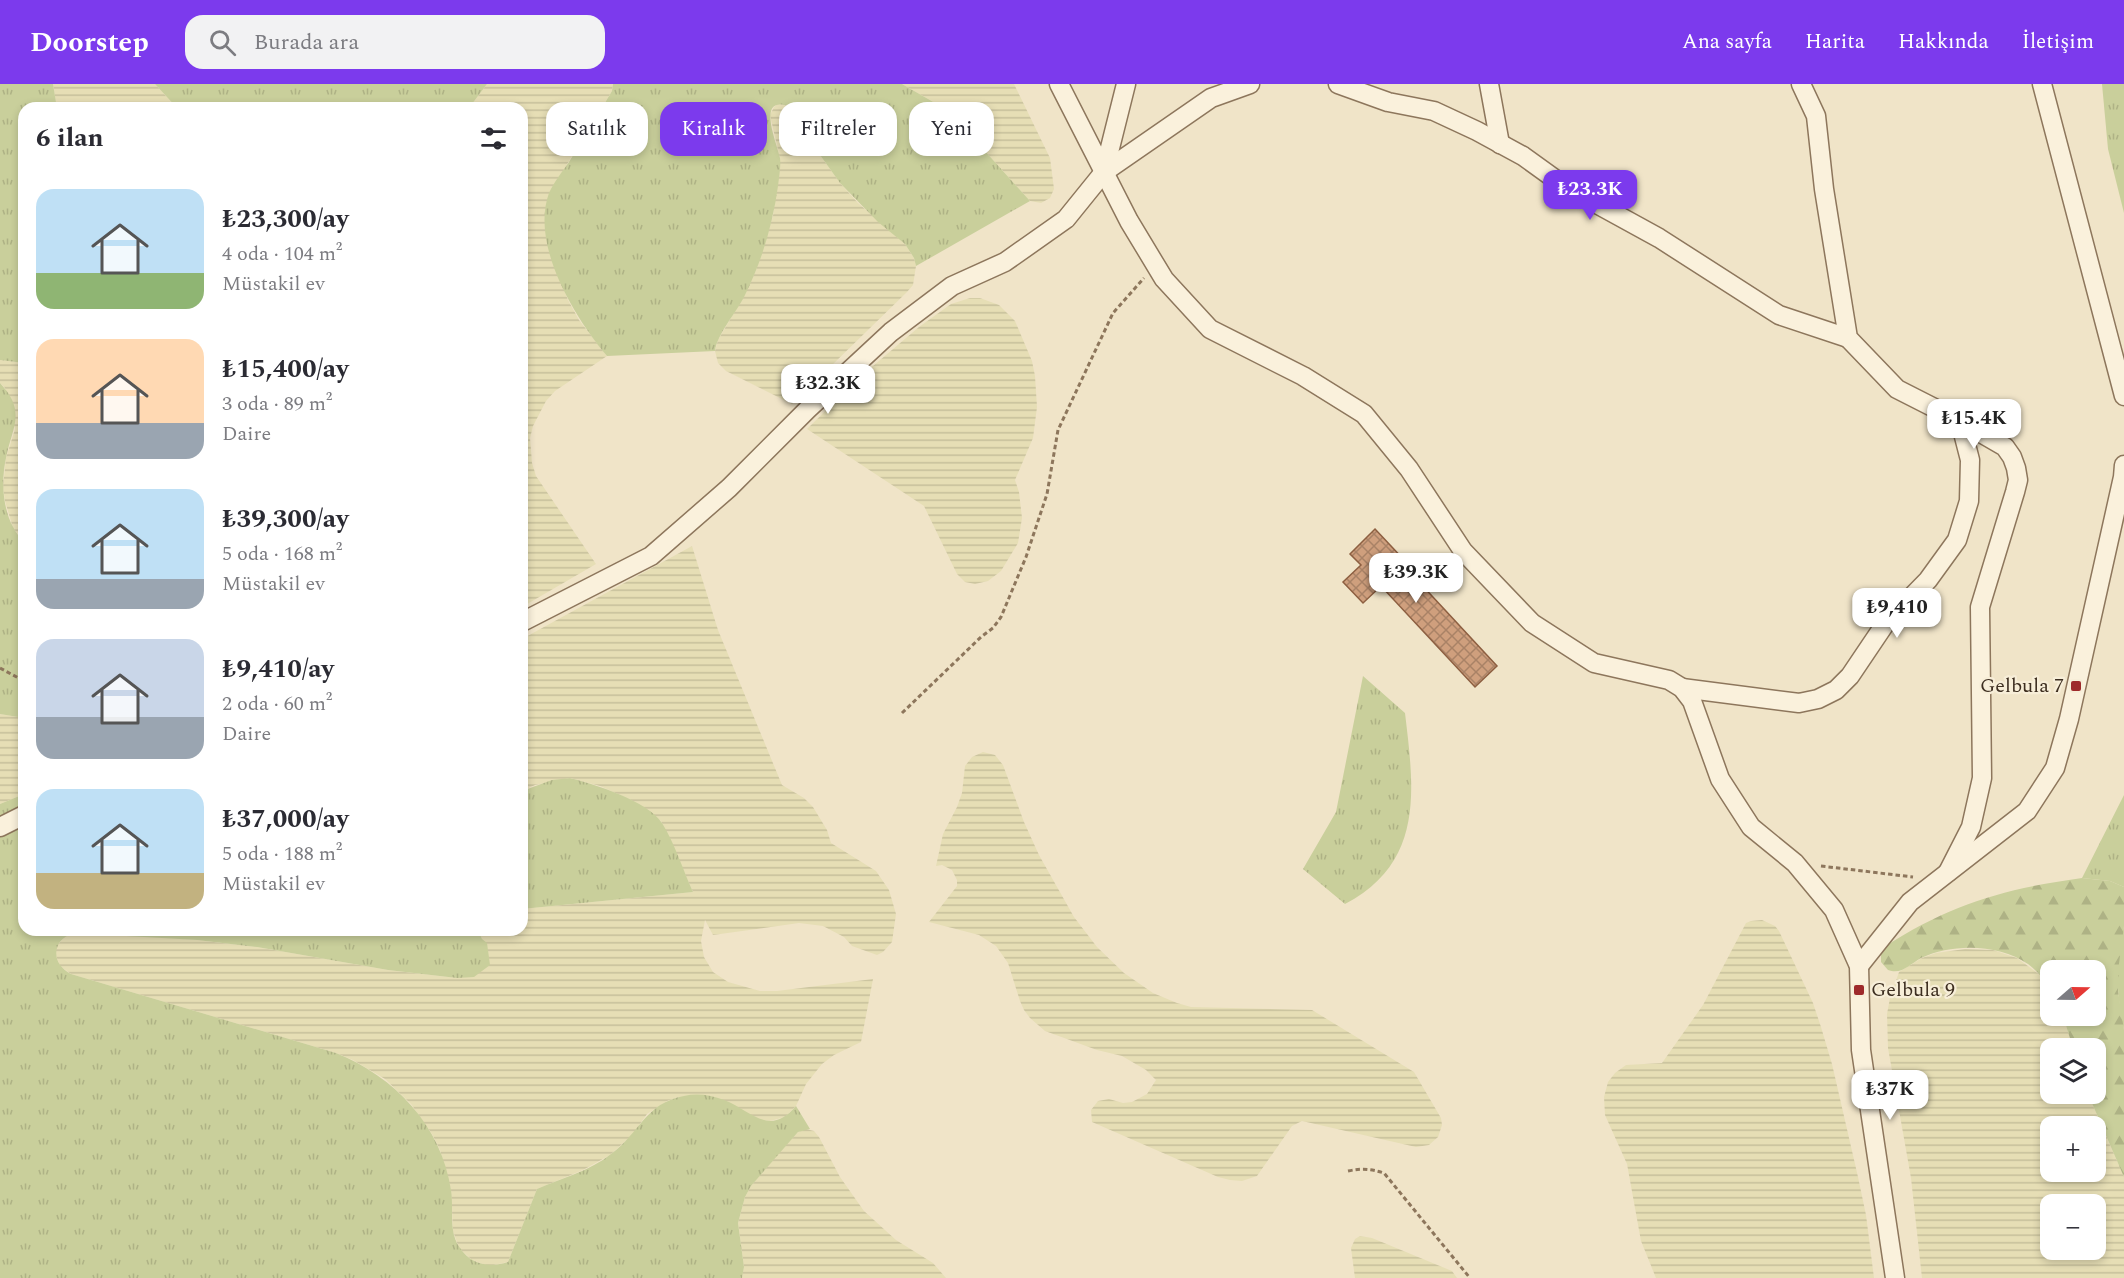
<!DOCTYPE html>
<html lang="tr">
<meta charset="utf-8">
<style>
body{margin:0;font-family:Spectral,serif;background:#f2f2f3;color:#2b2b33;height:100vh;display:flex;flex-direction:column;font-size:22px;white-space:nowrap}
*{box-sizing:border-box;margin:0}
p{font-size:20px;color:#7c7c81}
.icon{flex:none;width:33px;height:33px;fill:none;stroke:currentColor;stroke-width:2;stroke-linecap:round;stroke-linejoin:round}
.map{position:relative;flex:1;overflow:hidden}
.sheet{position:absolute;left:18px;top:18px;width:510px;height:834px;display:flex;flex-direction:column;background:#fff;border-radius:18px;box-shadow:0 3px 9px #0003}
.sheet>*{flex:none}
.top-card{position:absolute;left:546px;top:18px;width:570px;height:54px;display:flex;gap:12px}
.needle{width:39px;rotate:70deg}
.controls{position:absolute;left:2040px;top:876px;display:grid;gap:12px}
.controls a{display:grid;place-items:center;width:66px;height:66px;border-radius:12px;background:#fff;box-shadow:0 3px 9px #0003;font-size:30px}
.price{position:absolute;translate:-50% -51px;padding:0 14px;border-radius:12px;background:#fff;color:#222;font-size:20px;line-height:39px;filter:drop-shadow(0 2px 3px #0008)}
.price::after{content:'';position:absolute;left:50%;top:36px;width:18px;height:14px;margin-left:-9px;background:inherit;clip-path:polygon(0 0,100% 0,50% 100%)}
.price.active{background:#7c3aed;color:#fff}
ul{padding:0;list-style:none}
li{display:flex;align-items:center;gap:18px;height:150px;padding:0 18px}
li span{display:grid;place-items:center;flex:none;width:168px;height:120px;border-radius:18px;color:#555}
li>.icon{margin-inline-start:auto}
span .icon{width:72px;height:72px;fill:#fffc;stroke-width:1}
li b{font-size:26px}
h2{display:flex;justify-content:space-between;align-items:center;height:72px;padding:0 18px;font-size:26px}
.tag{padding:0 21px;border-radius:18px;background:#fff;box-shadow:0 3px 9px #0003;font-size:21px;line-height:54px}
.tag.active{background:#7c3aed;color:#fff}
header{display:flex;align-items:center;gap:36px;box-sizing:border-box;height:84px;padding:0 30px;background:#7c3aed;color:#fff}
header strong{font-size:28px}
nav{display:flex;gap:33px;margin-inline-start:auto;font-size:21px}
.search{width:420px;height:54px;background:#f2f2f3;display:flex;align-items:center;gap:15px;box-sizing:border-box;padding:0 21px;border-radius:18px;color:#7c7c81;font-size:22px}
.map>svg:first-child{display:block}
</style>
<header>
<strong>Doorstep</strong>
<div class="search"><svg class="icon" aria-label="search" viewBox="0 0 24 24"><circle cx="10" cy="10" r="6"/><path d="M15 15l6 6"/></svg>Burada ara</div>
<nav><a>Ana sayfa</a><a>Harita</a><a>Hakkında</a><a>İletişim</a></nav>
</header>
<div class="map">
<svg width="2124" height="1194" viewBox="0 0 2124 1194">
<defs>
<pattern id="farmland-rules" width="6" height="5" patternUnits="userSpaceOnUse" patternTransform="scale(1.5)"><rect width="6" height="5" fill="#e6deb5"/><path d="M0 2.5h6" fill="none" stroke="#c6bf9b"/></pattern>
<pattern id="grass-tufts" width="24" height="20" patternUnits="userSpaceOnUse" patternTransform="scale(1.5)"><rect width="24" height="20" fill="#c9cf9b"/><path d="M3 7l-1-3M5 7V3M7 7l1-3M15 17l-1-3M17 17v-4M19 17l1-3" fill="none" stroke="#aeb285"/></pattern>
<pattern id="forest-firs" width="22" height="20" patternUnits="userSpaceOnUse" patternTransform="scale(1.5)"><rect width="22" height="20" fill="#c9cf9b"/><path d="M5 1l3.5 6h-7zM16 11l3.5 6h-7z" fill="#aeb285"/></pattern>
<pattern id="building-cross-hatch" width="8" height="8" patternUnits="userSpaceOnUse" patternTransform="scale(1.5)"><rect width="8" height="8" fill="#cf9f7d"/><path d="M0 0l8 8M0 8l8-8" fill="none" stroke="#a98266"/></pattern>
</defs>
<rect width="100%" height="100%" fill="#f0e4c8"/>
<g fill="url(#farmland-rules)" fill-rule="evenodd">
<polygon points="53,0 155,0 177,24 57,24"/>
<polygon points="487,0 613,0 612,7 550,108 545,132 552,175 568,216 579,236 607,272 555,307 546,317 533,342 530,354 532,379 536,392 596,480 522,523 522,24 469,24"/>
<polygon points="902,0 1014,0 1050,74 1054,105 1050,114 1041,119 1030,117 949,27"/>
<polygon points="778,20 788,22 805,50 840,99 858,119 905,160 914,174 916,182 913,201 907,208 792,320 726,287 718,279 715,267 718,256 745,210 756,186 773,132 780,75 770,31 774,23"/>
<polygon points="970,214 980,214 999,221 1015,237 1032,277 1035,292 1037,323 1033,354 1015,396 1019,408 1022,434 1018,459 1001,487 988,497 975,500 965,498 957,490 924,422 807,345 860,293 919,243 951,220"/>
<polygon points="0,276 24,279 24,458 13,444 5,417 3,403 6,374 15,345 5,304 0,299"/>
<polygon points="692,462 718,546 782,701 804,714 813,723 827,746 831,759 876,787 889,806 896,830 892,858 883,868 877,871 852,862 844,853 823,842 799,839 713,851 705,836 701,857 704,873 713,888 728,898 760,907 777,907 873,895 861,958 834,971 822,980 806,1000 796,1022 785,1033 770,1037 761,1036 746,1029 678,1013 667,1017 647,1030 632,1051 610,1071 583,1086 537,1105 508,1178 489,1182 472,1176 459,1164 453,1147 451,1106 440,1066 432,1050 411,1020 385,995 353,976 336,969 71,890 60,882 55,869 57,862 66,851 73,849 114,850 197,856 257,863 388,886 457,894 482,855 478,846 522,846 522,825 693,808 661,737 631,716 600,702 570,694 535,701 522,707 522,555"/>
<polygon points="0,630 24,634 24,710 0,720"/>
<polygon points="983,668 995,671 1003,681 1024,738 1039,771 1074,833 1097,863 1124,889 1153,909 1177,919 1191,923 1312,926 1414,988 1441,1034 1442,1041 1438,1053 1429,1061 1416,1063 1302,1037 1292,1042 1257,1092 1242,1097 1230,1096 1218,1093 1092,1038 1091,1026 1098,1017 1109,1015 1123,1019 1132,1018 1147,1010 1156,996 1146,986 1122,972 1097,966 1045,947 1030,934 1024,926 1020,917 1008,879 996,862 979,851 929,838 957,802 957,796 952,786 942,781 936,782 943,750 957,723 962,709 965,682 972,673"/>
<polygon points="1762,836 1775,842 1779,847 1813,919 1821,943 1832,980 1858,1093 1866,1131 1874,1194 1656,1194 1641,1157 1627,1080 1605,1031 1604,1013 1608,998 1615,989 1626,981 1662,979 1703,921 1746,839 1751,837"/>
<path d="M1965,865L1993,866L2017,874L2040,891L2050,904V932H2063L2073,964H2050V1010H2088L2124,1093V1194H1922L1911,1094L1888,964L1887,930L1890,914L1899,888L1922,874L1936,869ZM2050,1042H2096V1088H2050ZM2050,1120H2096V1166H2050Z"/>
<polygon points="806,1045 814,1047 819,1053 840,1093 864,1127 896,1156 933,1179 946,1194 742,1194 744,1183 738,1139 745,1113 751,1102 777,1071 798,1048"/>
<polygon points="1360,1152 1372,1154 1452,1187 1457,1194 1355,1194 1351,1164 1355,1155"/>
</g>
<g fill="url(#grass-tufts)">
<polygon points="0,0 53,0 57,24 24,24 24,279 0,276"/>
<polygon points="155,0 487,0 469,24 177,24"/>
<path d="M613,0H902L949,27L1030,117L916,182L914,174L905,160L878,138L840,99L805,50L788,22C755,11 778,62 780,74C781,83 779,93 778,102C773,139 762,177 745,211C737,228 717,250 715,267L607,272C575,234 530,161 549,109C554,98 562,88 569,78C583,54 598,31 612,7Z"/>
<polygon points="2102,0 2124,0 2124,129 2108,65"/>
<path d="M0,299C27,328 12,343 6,374C0,402 3,437 24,458V634L0,630Z"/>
<path d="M1363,592L1405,629C1414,705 1425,778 1345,820L1303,785L1336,728Z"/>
<path d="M570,694C594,700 648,717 662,739C675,760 683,786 693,808L522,825V707L552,696Z"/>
<path d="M24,710V846H478L482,855L487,859L490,881L474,893L457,894L388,886L257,863L197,856L73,849C51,857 51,880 71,890L336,969C395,993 441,1041 451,1106C454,1125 448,1148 460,1164C471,1181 490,1184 508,1178L537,1105C562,1094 590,1087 611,1070C640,1049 645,1019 684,1012C697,1009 711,1011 724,1016C751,1026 769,1054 796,1022L810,1045L798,1048L751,1102L745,1113L738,1139L744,1183L742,1194H0V720Z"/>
<polygon points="2124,711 2124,803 2110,797 2082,794"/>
<path d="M2124,842V946C2116,912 2115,876 2124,842Z"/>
</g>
<path fill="url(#forest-firs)" d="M2082,794L2110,797L2124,803V842L2118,887V907L2124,946V1093L2088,1010H2096V964H2073L2063,932H2096V886H2050V904C2044,895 2037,887 2028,880C1999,860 1953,859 1921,874C1910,880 1902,891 1888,886L1881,878V867L1884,863C1951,820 2003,805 2082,794Z"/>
<polygon fill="url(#building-cross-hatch)" stroke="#8d5f41" stroke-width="1.5" points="1375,445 1422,495 1419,498 1497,582 1475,603 1381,502 1363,519 1343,498 1361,481 1350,470"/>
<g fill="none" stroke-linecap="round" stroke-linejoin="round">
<defs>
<g id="street">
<polyline points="1059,0 1129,137 1164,195 1210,245 1303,292 1364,330 1409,385 1463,467 1532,539 1594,579 1669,596 1682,604 1692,617 1720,695 1751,743 1795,779 1834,826 1859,882 1861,966 1895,1194"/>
<polyline points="1338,0 1388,18 1434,27 1477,47 1523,72 1566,103 1659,154 1779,231 1848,254"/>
<polyline points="1489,0 1500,60"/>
<polyline points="1801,0 1816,32 1824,105 1848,254 1897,305 1960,337 2005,363 2012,373 2016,384 2018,396 2015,408 1980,523 1982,694 1971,743 1948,788"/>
<polyline points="2042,0 2124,312"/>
<polyline points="1104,88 1126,0"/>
<polyline points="522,538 651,472 729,404 808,325 891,248 952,202 1005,178 1066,135 1104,88 1211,14 1250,0"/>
<polyline points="1682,604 1799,619 1818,615 1836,606 1850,592 1885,540 1928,496 1957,456 1969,417 1970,376 1960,337"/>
<polyline points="0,743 24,731"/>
<polyline points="1859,882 1910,818 2027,727 2055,684 2069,635 2123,393 2124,381"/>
</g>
</defs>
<use href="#street" stroke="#8d765c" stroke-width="21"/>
<g stroke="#8d765c" stroke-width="3" stroke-dasharray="4.5 3" stroke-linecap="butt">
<polyline points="0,584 24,597"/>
<polyline points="902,629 981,553 993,544 1001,533 1026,473 1047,410 1058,346 1113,229 1144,194"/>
<polyline points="1821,782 1913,793"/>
<path d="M1348,1087C1362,1084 1371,1085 1384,1089L1470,1194"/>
</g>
<use href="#street" stroke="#faf1dc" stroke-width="18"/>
</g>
<g fill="#9e2a2b" stroke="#f7eed8" stroke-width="2">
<rect x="2070" y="596" width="12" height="12" rx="3"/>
<rect x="1853" y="900" width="12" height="12" rx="3"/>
</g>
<g text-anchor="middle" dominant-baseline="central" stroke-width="4.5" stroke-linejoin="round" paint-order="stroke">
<g font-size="20" fill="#3d2e20" stroke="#f7eed8" text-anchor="end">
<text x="2064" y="602">Gelbula 7</text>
<text x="1871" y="906" text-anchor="start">Gelbula 9</text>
</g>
</g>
</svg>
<div class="controls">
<a><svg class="needle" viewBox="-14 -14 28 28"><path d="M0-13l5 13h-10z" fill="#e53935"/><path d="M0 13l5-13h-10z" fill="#7c7c81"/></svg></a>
<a><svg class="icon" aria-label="layers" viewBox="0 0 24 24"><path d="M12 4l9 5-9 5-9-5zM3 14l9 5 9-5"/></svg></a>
<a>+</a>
<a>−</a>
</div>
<b class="price active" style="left:1590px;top:137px">₺23.3K</b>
<b class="price" style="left:828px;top:331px">₺32.3K</b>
<b class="price" style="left:1974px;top:366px">₺15.4K</b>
<b class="price" style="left:1416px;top:520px">₺39.3K</b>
<b class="price" style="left:1897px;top:555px">₺9,410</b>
<b class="price" style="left:1890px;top:1037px">₺37K</b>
<div class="top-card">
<a class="tag">Satılık</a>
<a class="tag active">Kiralık</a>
<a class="tag">Filtreler</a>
<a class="tag">Yeni</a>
</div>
<section class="sheet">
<h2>6 ilan<svg class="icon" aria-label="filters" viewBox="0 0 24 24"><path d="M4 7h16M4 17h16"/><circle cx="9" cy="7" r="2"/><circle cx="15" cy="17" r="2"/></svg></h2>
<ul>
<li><span style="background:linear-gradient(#bfe0f5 70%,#8fb573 0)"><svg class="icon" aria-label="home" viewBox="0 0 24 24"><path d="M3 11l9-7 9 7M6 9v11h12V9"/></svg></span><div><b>₺23,300/ay</b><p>4 oda · 104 m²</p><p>Müstakil ev</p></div></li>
<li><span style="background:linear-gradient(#ffd9b3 70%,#9aa5b1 0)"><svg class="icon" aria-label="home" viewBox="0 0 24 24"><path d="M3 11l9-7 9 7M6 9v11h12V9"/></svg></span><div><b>₺15,400/ay</b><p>3 oda · 89 m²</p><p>Daire</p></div></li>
<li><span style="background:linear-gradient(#bfe0f5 75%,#9aa5b1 0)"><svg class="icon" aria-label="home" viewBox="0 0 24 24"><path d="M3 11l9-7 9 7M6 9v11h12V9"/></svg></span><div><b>₺39,300/ay</b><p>5 oda · 168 m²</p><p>Müstakil ev</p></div></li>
<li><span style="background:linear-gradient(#c9d6e8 65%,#9aa5b1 0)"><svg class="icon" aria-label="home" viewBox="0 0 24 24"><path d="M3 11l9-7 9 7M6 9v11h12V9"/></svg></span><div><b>₺9,410/ay</b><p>2 oda · 60 m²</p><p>Daire</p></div></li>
<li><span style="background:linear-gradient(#bfe0f5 70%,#c2b280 0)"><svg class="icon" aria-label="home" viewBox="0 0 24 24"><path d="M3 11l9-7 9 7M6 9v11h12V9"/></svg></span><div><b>₺37,000/ay</b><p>5 oda · 188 m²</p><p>Müstakil ev</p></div></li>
</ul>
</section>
</div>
